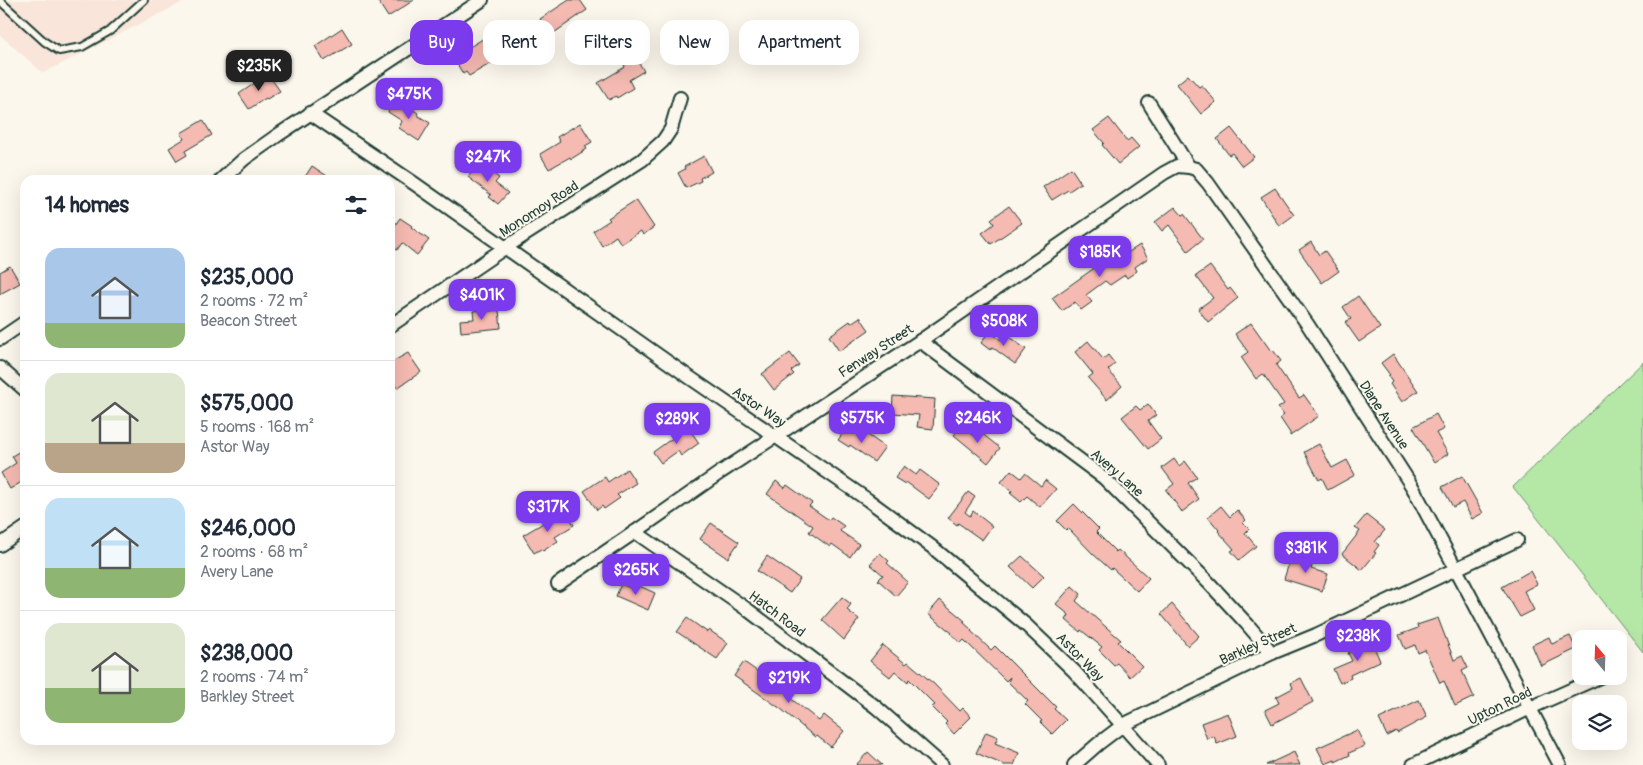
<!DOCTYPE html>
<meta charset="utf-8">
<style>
body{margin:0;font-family:Pangolin,sans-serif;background:#f2f2f3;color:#1f2937;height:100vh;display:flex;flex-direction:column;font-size:19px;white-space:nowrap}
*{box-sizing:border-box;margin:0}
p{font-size:16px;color:#747a83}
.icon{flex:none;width:28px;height:28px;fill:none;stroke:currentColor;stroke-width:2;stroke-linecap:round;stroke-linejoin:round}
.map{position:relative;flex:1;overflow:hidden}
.sheet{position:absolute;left:20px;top:175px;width:375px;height:570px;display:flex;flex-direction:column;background:#fff;border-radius:15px;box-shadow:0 5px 20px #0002}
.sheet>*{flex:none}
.hud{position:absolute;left:410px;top:20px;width:475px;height:45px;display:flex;gap:10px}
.needle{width:32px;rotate:341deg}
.fabs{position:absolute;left:1572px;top:630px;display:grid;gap:10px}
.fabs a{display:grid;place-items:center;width:55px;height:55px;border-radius:10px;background:#fff;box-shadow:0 5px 20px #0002;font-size:25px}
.price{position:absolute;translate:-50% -42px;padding:0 11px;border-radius:10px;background:#7c3aed;color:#fff;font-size:16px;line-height:32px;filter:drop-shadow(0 1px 2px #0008)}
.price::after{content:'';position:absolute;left:50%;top:30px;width:15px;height:11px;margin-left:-8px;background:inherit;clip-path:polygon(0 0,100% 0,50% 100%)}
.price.on{background:#222;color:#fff}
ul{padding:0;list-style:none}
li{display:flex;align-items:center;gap:15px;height:125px;padding:0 25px}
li+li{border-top:1px solid #e0e1e3}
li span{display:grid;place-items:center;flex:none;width:140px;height:100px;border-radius:15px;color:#555}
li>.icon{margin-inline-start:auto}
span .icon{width:60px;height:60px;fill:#fffc;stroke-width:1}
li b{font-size:21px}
h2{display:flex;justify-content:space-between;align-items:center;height:60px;padding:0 25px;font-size:21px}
.pill{padding:0 18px;border-radius:15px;background:#fff;box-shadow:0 5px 20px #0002;font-size:18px;line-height:45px}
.pill.on{background:#7c3aed;color:#fff}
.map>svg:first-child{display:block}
</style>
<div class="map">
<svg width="1643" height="765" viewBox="0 0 1643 765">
<rect width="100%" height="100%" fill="#fbf7ec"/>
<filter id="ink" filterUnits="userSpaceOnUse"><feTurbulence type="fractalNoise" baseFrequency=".02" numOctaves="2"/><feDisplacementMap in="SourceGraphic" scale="10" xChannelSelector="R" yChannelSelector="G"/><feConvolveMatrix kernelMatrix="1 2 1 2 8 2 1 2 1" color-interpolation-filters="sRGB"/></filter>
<g filter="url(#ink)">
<polygon fill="#f9e5da" points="0,0 187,0 43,73 0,35"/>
<polygon fill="#b5e7a7" stroke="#6a926e" points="1643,362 1643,652 1513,487"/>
<g fill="#f5bab1" stroke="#1f3d34">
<polygon points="377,0 414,0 388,17"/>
<polygon points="569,0 580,0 587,10 551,35 540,19"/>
<polygon points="342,28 352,44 324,61 315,46"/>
<polygon points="491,34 501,51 492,56 495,61 469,76 466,72 463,74 453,57"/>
<polygon points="636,58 644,71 629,80 633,88 617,98 616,96 609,100 598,83 625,67 624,65"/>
<polygon points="268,74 280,91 267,99 266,98 249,109 239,94"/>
<polygon points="1188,75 1199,87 1202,85 1216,102 1201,114 1177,84"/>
<polygon points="396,99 418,113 417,115 430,123 419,141 399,128 402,121 388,112"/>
<polygon points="1109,118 1127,141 1131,138 1139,147 1118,164 1102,145 1104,143 1093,130"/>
<polygon points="203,120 212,135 185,151 187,155 177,161 169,148 184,139 181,133"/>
<polygon points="580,123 592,142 585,146 587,149 571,159 570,157 549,169 540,154 560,142 557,137"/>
<polygon points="1231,128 1254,157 1242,166 1232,153 1229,155 1217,139"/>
<polygon points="704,156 712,172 700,178 701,181 686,188 678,173 685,169 684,167"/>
<polygon points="479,163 499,178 495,183 508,193 498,204 489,197 491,195 468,177"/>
<polygon points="312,166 333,180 303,180"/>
<polygon points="1071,168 1081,183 1069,191 1068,190 1052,200 1043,187"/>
<polygon points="1275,188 1294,215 1279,226 1261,197"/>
<polygon points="636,200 654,227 643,235 641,231 621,244 616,236 602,246 593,231 610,220 608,218"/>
<polygon points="1009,206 1022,223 991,244 982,233 994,224 991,219"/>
<polygon points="1175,207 1182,215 1184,214 1203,239 1188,251 1169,225 1162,231 1155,222"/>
<polygon points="400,218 412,226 411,227 429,240 417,255 402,243 397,250 390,245 390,232"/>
<polygon points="1311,242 1319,255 1325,251 1339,271 1322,283 1299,250"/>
<polygon points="1140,245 1148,258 1135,267 1137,271 1127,278 1125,275 1110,285 1105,281 1086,295 1092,302 1081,310 1075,302 1062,311 1052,298 1117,252 1121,257"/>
<polygon points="10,266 20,283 0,294 0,272"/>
<polygon points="1210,266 1228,290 1230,288 1238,298 1208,322 1198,309 1213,298 1196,276"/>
<polygon points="1358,296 1380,328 1359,342 1345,322 1351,319 1343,307"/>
<polygon points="489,309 489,311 499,310 501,328 461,332 460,320 474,319 473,311"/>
<polygon points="860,317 869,330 839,351 829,336 850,321 851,323"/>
<polygon points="1251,323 1271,351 1273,350 1281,361 1276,365 1299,398 1304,395 1319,416 1290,436 1290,433 1280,418 1284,415 1278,408 1284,404 1263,374 1256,379 1241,357 1248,352 1235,334"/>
<polygon points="989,331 1001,340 1006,335 1026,349 1015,364 992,347 990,350 981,343"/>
<polygon points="1088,341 1103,359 1108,355 1115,364 1108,370 1122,386 1107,400 1088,378 1093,374 1075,352"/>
<polygon points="408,353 421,372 397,388 394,384 390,387 390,363"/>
<polygon points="790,353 799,365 791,371 794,374 774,390 762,374"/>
<polygon points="1393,354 1418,391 1402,402 1390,384 1392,382 1388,376 1390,375 1381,363"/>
<polygon points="893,396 935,399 933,429 917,427 919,415 892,413"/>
<polygon points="1148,404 1156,415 1148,421 1161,439 1148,449 1122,417 1136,406 1140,410"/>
<polygon points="1436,414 1444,429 1436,433 1448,454 1434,463 1413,427"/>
<polygon points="962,426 976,437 980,432 1000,448 988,463 954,435"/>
<polygon points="688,427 699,443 681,456 678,451 661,463 653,452"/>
<polygon points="847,427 862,437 865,433 885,447 874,462 850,445 849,447 838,440"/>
<polygon points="1319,444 1332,468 1347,460 1355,475 1328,490 1322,478 1319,480 1304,452"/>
<polygon points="25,448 25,480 10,489 1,473 16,463 12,456"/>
<polygon points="1174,459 1179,466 1185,461 1197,477 1188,483 1199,499 1182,512 1166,490 1174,484 1162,468"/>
<polygon points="904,466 916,475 920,470 940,485 929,499 906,482 905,484 895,478"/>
<polygon points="627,469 636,483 617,495 620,498 604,509 602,506 597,510 584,491 605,477 608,482"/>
<polygon points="1011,470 1021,478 1025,473 1041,486 1045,480 1056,489 1040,507 1027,496 1021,502 1010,493 1012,491 1001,482"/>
<polygon points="1462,476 1483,513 1472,519 1463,502 1453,507 1442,487"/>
<polygon points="776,481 785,488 787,485 812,503 809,506 829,520 831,517 844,526 840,531 859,544 850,557 832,544 830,547 809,532 813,526 767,494"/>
<polygon points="968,492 975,497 965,512 970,516 973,511 992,526 982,540 958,523 957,525 948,518"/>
<polygon points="1074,504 1099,529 1096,532 1116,552 1118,550 1149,578 1137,591 1112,568 1111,570 1093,554 1068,528 1066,530 1057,521"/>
<polygon points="1221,506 1230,517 1237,510 1246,520 1243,523 1249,529 1245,533 1256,546 1239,560 1231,551 1234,549 1218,531 1219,530 1208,517"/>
<polygon points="566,511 574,525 555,537 558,541 543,551 541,549 534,553 523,535 545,522 546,524"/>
<polygon points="1366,515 1385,530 1375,542 1379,545 1374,552 1376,553 1362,570 1342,554 1360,531 1355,528"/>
<polygon points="711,523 739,542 728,558 700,539"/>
<polygon points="880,553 889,561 887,563 908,582 896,596 878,580 883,575 870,564"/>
<polygon points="1301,555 1314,560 1311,569 1328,574 1322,591 1284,579 1289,563 1298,565"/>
<polygon points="767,556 800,579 790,593 757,571"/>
<polygon points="1022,556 1044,576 1032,588 1010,567"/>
<polygon points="1530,571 1537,584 1524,591 1534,610 1520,617 1502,587"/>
<polygon points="621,584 635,590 637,585 655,593 648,610 616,596"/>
<polygon points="1072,586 1081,594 1076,601 1121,640 1118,642 1142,666 1130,677 1117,663 1114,665 1099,650 1102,647 1081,630 1080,632 1066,620 1069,615 1056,604"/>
<polygon points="842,597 851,604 847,610 859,619 844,640 822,620"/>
<polygon points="940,600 965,621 963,622 972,630 971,631 991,650 995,646 1056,707 1054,709 1066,720 1052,734 1040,722 1042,721 1025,704 1028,701 1008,682 1010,677 1006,681 964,640 961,643 951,634 952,633 928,614"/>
<polygon points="1172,604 1199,636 1188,646 1161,614"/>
<polygon points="687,618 707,632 709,630 728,643 717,659 677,632"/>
<polygon points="1438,618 1454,660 1462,656 1468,668 1462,671 1474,697 1455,706 1444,681 1440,683 1425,650 1418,653 1415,645 1405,649 1399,635 1418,628 1417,625"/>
<polygon points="1570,636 1576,649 1541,666 1532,645 1549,637 1552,644"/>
<polygon points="1372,642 1380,661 1350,675 1351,678 1340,683 1333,669 1352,661 1348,653"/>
<polygon points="883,645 906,664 908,662 934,684 960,711 963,708 971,717 954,734 945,724 947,722 932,707 935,705 909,679 908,682 895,671 890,677 870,661"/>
<polygon points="744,662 768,679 770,676 793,692 789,697 819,721 824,715 844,731 831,747 817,736 815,737 781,709 734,676"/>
<polygon points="1301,678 1313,702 1272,724 1265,710 1279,703 1276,697 1293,688 1291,683"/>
<polygon points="1419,700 1427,717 1397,733 1396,731 1387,736 1379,719"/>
<polygon points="1228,713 1237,736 1217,744 1214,736 1207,739 1201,723"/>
<polygon points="1357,730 1365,746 1349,753 1350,755 1335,762 1335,760 1325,764 1317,748"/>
<polygon points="986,732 998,737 995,743 1019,753 1014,765 1004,765 976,753"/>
<polygon points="868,752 882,765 856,765"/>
<polygon points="1294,752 1300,765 1266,765"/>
</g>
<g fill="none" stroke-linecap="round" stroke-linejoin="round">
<defs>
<polyline id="lane" points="0,1 45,42 59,51 82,47 110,31 144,0"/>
<g id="street">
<polyline points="1149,103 1189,167 1196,169 1208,183 1308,325 1413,488 1560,765"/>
<polyline points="310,113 415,184 689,377 868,500 932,547 1026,625 1074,671 1158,765"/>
<polyline points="221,180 244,159 278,135 482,0"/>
<polyline points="390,326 506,247 642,160 663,141 671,129 680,98"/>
<polyline points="0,339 25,322"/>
<polyline points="920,341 1104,478 1209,583 1247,624 1272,653"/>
<polyline points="0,368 25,390"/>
<polyline points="635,532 748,610 876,707 942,765"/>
<polyline points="0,545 25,528"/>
<polyline points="558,584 635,532 721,472 920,341 1164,173 1177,166 1189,167"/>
<polyline points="1074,765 1098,744 1123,725 1272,653 1316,635 1517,540"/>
<polyline points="1413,765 1530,708 1602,676"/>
</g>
</defs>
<use href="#lane" stroke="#1f3d34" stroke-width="10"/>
<use href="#street" stroke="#1f3d34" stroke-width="16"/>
<use href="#lane" stroke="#fbf7ec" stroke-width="6"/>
<use href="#street" stroke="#fbf7ec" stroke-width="12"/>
</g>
</g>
<g text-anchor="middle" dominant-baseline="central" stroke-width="4" stroke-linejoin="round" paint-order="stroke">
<g font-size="14" fill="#1f3d34" stroke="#fbf7ec">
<text transform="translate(539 209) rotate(-33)">Monomoy Road</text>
<text transform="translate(876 351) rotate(-33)">Fenway Street</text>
<text transform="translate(759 407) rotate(34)">Astor Way</text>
<text transform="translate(1384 415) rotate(57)">Diane Avenue</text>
<text transform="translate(1117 473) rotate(41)">Avery Lane</text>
<text transform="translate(777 614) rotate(37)">Hatch Road</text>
<text transform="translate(1258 644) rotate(-24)">Barkley Street</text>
<text transform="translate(1080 657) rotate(46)">Astor Way</text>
<text transform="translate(1500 706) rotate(-26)">Upton Road</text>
</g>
</g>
</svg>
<div class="fabs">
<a><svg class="needle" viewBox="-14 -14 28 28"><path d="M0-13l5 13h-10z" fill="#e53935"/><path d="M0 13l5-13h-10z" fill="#747a83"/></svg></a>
<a><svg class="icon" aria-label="layers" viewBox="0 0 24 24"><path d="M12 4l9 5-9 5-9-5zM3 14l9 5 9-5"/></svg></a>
</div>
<b class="price on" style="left:259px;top:92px">$235K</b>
<b class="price" style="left:409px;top:120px">$475K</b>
<b class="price" style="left:488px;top:183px">$247K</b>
<b class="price" style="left:1100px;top:278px">$185K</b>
<b class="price" style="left:482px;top:321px">$401K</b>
<b class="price" style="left:1004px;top:347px">$508K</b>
<b class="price" style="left:862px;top:444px">$575K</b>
<b class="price" style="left:978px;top:444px">$246K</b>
<b class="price" style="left:677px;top:445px">$289K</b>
<b class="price" style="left:548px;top:533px">$317K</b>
<b class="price" style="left:1306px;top:574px">$381K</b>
<b class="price" style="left:636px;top:596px">$265K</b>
<b class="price" style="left:1358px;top:662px">$238K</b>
<b class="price" style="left:789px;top:704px">$219K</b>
<div class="hud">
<a class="pill on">Buy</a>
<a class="pill">Rent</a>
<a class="pill">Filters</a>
<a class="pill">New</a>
<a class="pill">Apartment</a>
</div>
<section class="sheet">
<h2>14 homes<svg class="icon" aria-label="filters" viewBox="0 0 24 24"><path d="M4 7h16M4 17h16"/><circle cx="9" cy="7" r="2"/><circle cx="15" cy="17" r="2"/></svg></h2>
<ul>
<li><span style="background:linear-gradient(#a9c7e8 75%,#8fb573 0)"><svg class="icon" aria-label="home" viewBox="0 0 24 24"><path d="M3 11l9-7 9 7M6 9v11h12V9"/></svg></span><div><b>$235,000</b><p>2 rooms · 72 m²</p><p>Beacon Street</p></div></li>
<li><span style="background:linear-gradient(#dfe7d0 70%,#b9a48a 0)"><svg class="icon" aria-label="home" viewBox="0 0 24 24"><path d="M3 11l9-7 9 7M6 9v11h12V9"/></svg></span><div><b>$575,000</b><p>5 rooms · 168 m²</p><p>Astor Way</p></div></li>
<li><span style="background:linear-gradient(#bfe0f5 70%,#8fb573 0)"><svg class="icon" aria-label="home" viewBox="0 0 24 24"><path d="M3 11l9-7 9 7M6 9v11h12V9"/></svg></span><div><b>$246,000</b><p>2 rooms · 68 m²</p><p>Avery Lane</p></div></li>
<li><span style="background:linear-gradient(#dfe7d0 65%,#8fb573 0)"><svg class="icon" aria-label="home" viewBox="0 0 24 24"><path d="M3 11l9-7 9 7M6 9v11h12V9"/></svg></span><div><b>$238,000</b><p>2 rooms · 74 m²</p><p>Barkley Street</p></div></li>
</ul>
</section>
</div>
